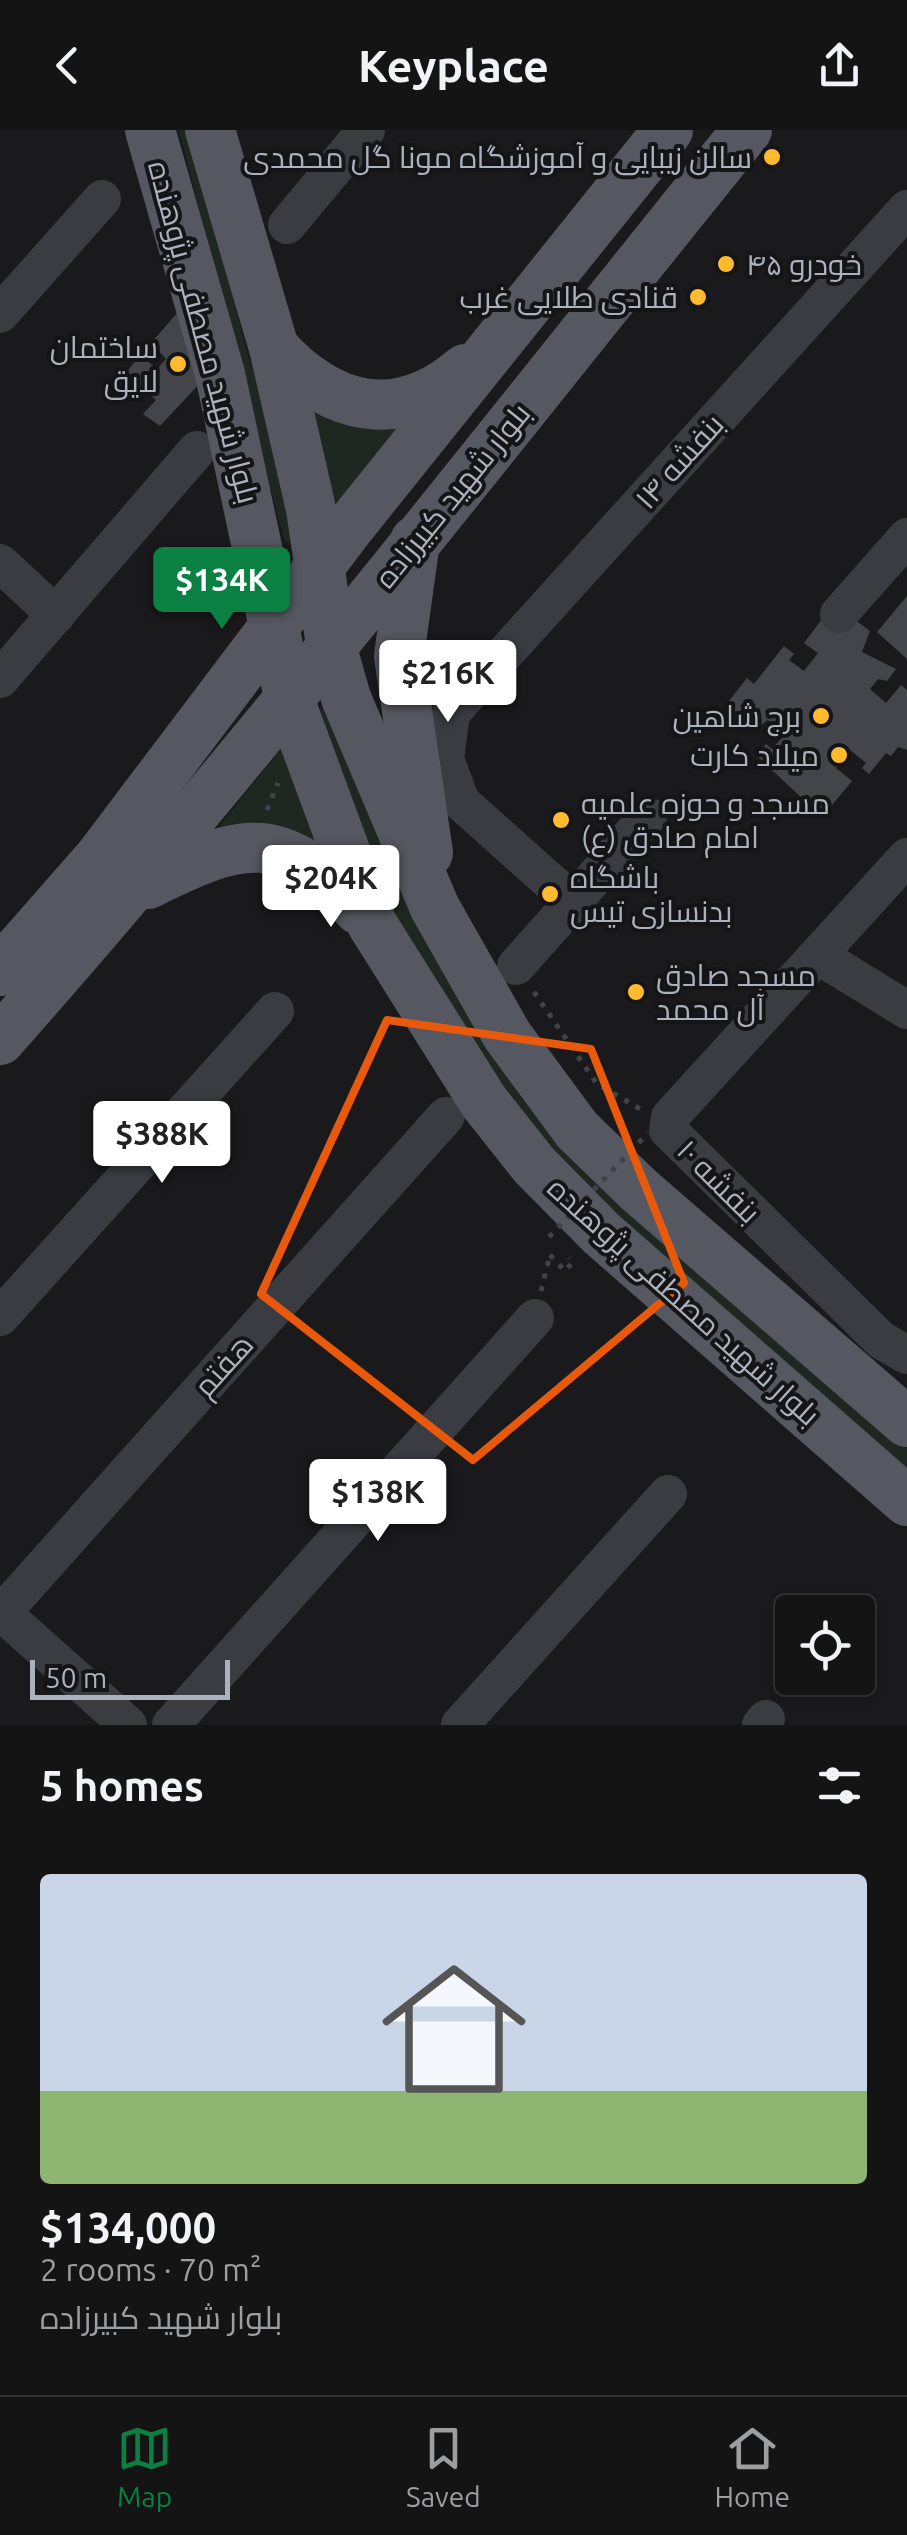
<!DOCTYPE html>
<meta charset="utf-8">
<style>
body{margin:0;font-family:Ubuntu,Cairo,sans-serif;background:#1d1d1e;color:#f1f3f6;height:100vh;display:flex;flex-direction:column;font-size:38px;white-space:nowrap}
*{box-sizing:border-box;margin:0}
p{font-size:32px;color:#9d9ea0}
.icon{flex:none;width:55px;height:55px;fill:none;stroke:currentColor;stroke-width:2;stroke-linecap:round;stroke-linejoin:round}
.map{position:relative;height:1595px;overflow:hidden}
.side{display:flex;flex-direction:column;background:#141415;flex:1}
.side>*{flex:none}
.buttons{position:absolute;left:775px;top:1465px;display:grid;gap:20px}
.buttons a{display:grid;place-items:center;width:100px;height:100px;border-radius:10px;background:#141415;box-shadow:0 2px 8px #0004,0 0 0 2px #333334;font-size:50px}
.scale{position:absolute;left:30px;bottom:25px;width:200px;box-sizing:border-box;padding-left:10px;border:5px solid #abb1bd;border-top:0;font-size:28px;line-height:35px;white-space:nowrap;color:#abb1bd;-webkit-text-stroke:8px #151518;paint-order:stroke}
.price{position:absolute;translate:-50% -85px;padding:0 22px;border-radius:10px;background:#fff;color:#222;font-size:32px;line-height:65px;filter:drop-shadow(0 2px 5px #0008)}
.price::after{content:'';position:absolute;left:50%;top:60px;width:30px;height:22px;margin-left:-15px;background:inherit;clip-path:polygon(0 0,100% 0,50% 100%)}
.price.selected{background:#0b8043;color:#fff}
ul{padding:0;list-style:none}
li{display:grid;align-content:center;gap:20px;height:530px;padding:0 40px}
li span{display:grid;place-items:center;height:310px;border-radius:10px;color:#555}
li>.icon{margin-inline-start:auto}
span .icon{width:180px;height:180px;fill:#fffc;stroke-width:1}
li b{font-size:42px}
h2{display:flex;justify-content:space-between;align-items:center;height:120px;padding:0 40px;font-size:42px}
header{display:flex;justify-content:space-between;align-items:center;height:130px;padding:0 40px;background:#141415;font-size:45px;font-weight:700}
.dock{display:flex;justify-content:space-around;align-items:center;height:140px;border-top:2px solid #333334;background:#141415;font-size:28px;color:#9d9ea0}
.dock a{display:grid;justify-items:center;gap:5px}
.dock .selected{color:#0b8043}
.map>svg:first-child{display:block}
</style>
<header><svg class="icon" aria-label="back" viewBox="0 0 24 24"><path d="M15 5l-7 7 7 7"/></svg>Keyplace<svg class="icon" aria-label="share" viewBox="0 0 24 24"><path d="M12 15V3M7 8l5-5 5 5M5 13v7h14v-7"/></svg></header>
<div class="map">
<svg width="907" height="1595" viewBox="0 0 907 1595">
<rect width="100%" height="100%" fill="#1a1a1c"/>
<g fill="#1f2820">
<polygon points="179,0 193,0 246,219 284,330 299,408 290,414 285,412 273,367"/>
<polygon points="302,264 414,284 337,375 336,369 331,372"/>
<polygon points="319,579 328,580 426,793 756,1186 907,1318 907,1349 594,1075 532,1006 384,773"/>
<polygon points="288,610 336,733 200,721"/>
</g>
<g fill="#44454a">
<polygon points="179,181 200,253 160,296 143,284 156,270 141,255 128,269 114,258 140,225 157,239 166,229 151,213"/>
<polygon points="907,466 907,529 877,502"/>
<polygon points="839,478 870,501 862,522 896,539 887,551 878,549 870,559 886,573 901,555 907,560 907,620 898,617 891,626 886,623 869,644 862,638 866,633 850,620 836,638 852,651 822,687 757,626 766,614 772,619 785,604 768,590 754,600 730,581 735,575 729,571 747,548 754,554 784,516 794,524 789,530 804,541 818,523 804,513 829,480"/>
</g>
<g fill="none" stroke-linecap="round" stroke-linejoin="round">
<g stroke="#404349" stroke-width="5" stroke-dasharray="5 8" stroke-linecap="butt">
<polyline points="267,680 278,653"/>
<polyline points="534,862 597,954 642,980"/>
<polyline points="550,1125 565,1141 573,1132 569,1128"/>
<polyline points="541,1161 550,1125"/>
</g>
<g stroke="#3a3c42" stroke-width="38">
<polyline points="287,95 366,0"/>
<polyline points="0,184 102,69"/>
<polyline points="0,433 56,485"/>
<polyline points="839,484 907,407"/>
<polyline points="0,549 197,320"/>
<polyline points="648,686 573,772 461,672 445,629 451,583 907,79"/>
<polyline points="907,727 670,987 668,1000 881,1210 907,1225"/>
<polyline points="819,826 907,880"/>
<polyline points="516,836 573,772"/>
<polyline points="0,1187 275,881"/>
<polyline points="0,1481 128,1595"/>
<polyline points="0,1485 446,986"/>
<polyline points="171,1595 535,1188"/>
<polyline points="460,1595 668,1364"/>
<polyline points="761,1595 766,1589"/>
</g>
<g stroke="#565861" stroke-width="50">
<polyline points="150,0 220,244 290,572 372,794 484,972 534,1035 601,1103 907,1371"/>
<polyline points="210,0 274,218 311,379 331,515 346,568 435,778 507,905 577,1000 639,1060 907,1292"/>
<path d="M274,218C331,280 397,297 465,239"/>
<polyline points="415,411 399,526 428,723"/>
<path d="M148,754C247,705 278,698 359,780"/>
<polyline points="0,841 99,728 351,395 668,0"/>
<path d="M0,910C260,616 500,305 747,0"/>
</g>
<polyline stroke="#404349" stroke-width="5" stroke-dasharray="5 8" stroke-linecap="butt" points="549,1107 648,1003"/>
</g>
<path fill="none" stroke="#e8590c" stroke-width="8" stroke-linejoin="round" d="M387,890L591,919L684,1153L473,1330L261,1164Z"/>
<g fill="#ffba2f" stroke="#151518" stroke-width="4">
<circle cx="772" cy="27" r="10"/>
<circle cx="726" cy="134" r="10"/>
<circle cx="698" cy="167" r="10"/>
<circle cx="178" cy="234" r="10"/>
<circle cx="821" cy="586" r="10"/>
<circle cx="839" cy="625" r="10"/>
<circle cx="561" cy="690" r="10"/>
<circle cx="550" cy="764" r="10"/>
<circle cx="636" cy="862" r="10"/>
</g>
<g text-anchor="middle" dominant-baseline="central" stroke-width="8" stroke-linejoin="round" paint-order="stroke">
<g font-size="30" fill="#abb1bd" stroke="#151518" text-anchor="end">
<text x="752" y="27">سالن زیبایی و آموزشگاه مونا گل محمدی</text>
<text x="746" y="134" text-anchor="start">خودرو ۴۵</text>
<text x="678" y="167">قنادی طلایی غرب</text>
<text x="158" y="217">ساختمان<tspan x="158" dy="34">لایق</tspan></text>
<text x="801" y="586">برج شاهین</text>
<text x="819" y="625">میلاد کارت</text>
<text x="581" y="673" text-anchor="start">مسجد و حوزه علمیه<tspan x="581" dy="34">امام صادق (ع)</tspan></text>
<text x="570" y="747" text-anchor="start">باشگاه<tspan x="570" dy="34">بدنسازی تیس</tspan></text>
<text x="656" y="845" text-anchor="start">مسجد صادق<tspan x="656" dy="34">آل محمد</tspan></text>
</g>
<g font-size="30" fill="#abb1bd" stroke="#151518">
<text transform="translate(204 202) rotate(75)">بلوار شهید مصطفی پژوهنده</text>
<text transform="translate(679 331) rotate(-48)">بنفشه ۱۴</text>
<text transform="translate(452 365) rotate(-51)">بلوار شهید کبیرزاده</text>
<text transform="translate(719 1051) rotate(45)">بنفشه ۱۰</text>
<text transform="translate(684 1171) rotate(42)">بلوار شهید مصطفی پژوهنده</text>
<text transform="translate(223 1235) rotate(-48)">هفتم</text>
</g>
</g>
</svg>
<div class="buttons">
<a><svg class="icon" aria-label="locate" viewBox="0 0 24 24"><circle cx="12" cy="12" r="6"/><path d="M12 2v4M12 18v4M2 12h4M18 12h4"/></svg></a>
</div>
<div class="scale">50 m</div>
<b class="price selected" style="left:222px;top:502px">$134K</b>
<b class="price" style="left:448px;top:595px">$216K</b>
<b class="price" style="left:331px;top:800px">$204K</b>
<b class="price" style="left:162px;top:1056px">$388K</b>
<b class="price" style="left:378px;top:1414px">$138K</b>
</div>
<section class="side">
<h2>5 homes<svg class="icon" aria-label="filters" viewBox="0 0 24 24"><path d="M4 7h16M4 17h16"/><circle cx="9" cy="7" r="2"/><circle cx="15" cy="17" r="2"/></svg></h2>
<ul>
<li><span style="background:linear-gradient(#c9d6e8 70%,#8fb573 0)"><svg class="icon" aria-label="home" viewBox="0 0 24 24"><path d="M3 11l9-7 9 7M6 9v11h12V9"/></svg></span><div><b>$134,000</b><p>2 rooms · 70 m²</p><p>بلوار شهید کبیرزاده</p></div></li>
</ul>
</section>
<nav class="dock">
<a class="selected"><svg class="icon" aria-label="map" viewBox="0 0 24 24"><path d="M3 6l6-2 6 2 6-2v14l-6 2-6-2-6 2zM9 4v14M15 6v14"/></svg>Map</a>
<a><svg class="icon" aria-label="saved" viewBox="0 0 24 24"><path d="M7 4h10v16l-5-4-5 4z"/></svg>Saved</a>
<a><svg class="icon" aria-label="home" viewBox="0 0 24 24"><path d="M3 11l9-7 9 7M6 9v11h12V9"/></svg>Home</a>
</nav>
